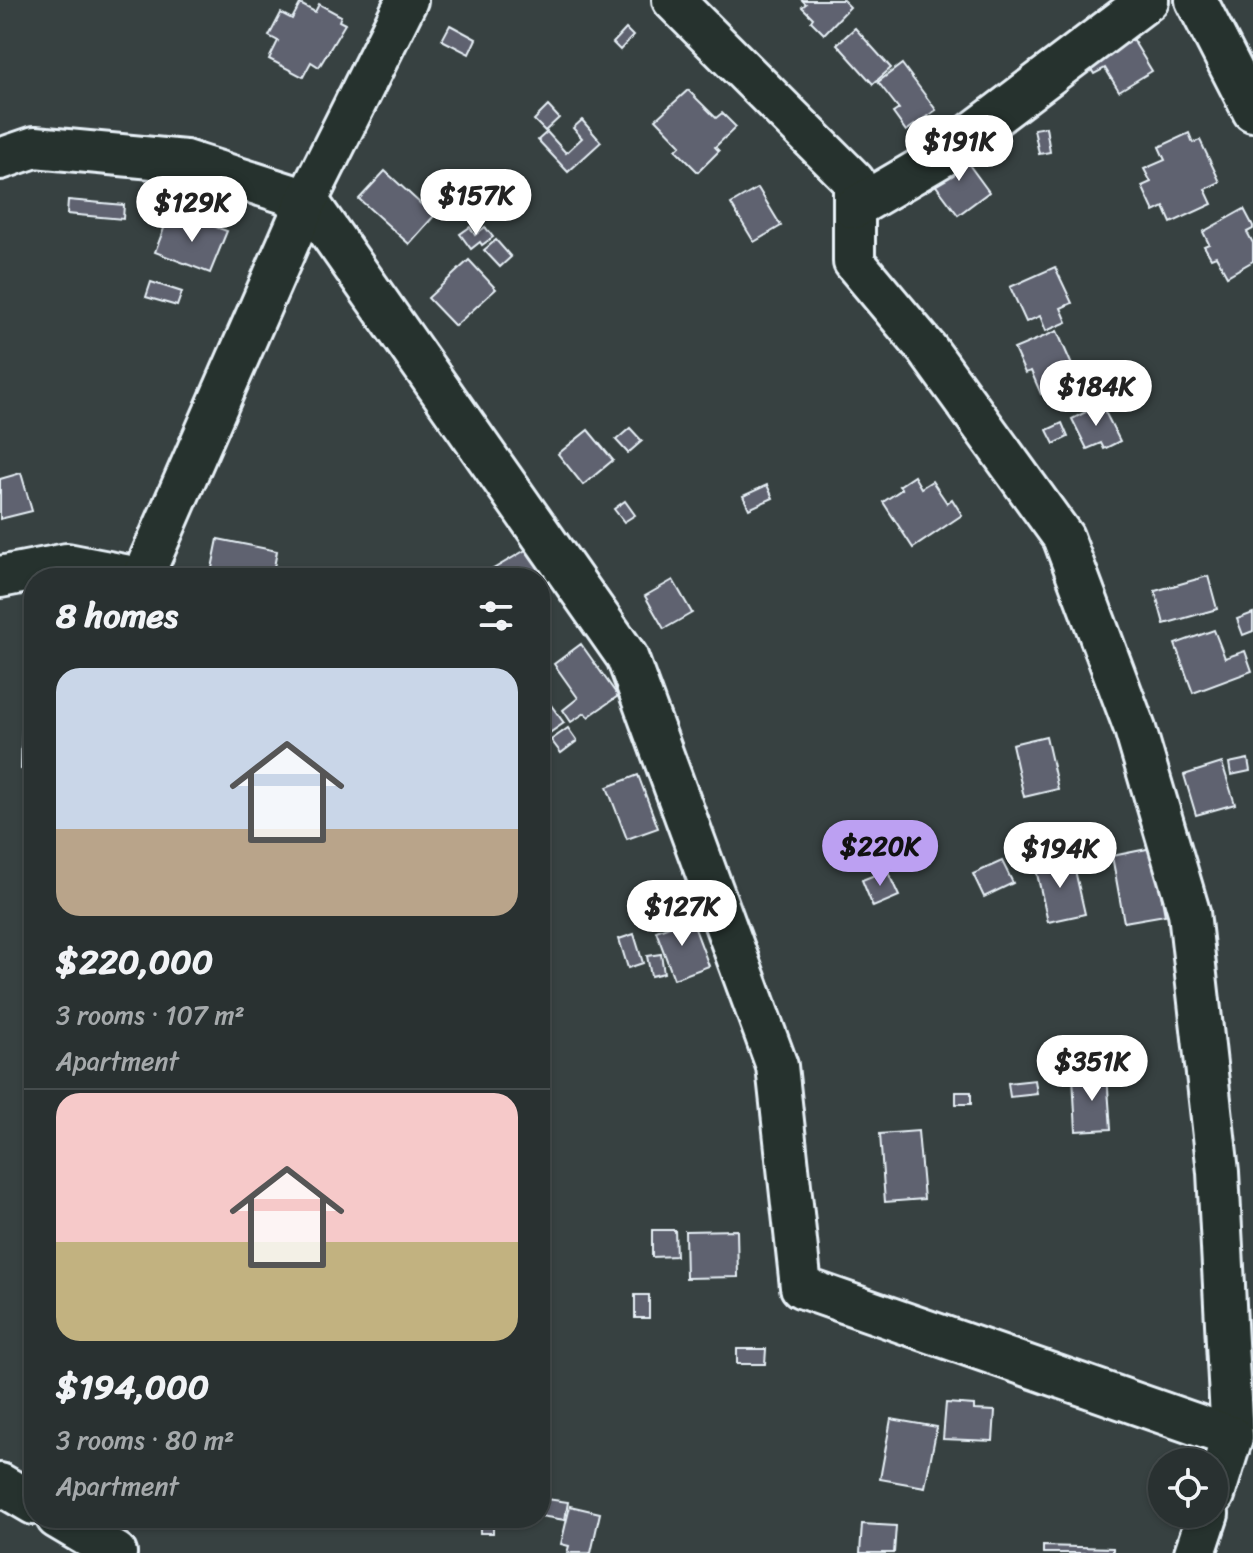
<!DOCTYPE html>
<meta charset="utf-8">
<style>
body{margin:0;font-family:Sriracha,sans-serif;background:#313939;color:#f1f3f6;height:100vh;display:flex;flex-direction:column;font-size:30px;white-space:nowrap}
*{box-sizing:border-box;margin:0}
p{font-size:26px;color:#a5a9ab}
.icon{flex:none;width:44px;height:44px;fill:none;stroke:currentColor;stroke-width:2;stroke-linecap:round;stroke-linejoin:round}
.map{position:relative;flex:1;overflow:hidden}
.drawer{position:absolute;left:24px;top:568px;width:526px;height:960px;display:flex;flex-direction:column;background:#293131;border-radius:32px;box-shadow:0 2px 6px #0004,0 0 0 2px #454c4d}
.drawer>*{flex:none}
.buttons{position:absolute;left:1148px;top:1448px;display:grid;gap:16px}
.buttons a{display:grid;place-items:center;width:80px;height:80px;border-radius:50%;background:#293131;box-shadow:0 2px 6px #0004,0 0 0 2px #454c4d;font-size:40px}
.price{position:absolute;translate:-50% -68px;padding:0 18px;border-radius:28px;background:#fff;color:#222;font-size:26px;line-height:52px;filter:drop-shadow(0 2px 4px #0008)}
.price::after{content:'';position:absolute;left:50%;top:48px;width:24px;height:18px;margin-left:-12px;background:inherit;clip-path:polygon(0 0,100% 0,50% 100%)}
.price.active{background:#bca0f2;color:#111}
ul{padding:0;list-style:none}
li{display:grid;align-content:center;gap:16px;height:424px;padding:0 32px}
li+li{border-top:2px solid #454c4d}
li span{display:grid;place-items:center;height:248px;border-radius:24px;color:#555}
li>.icon{margin-inline-start:auto}
span .icon{width:144px;height:144px;fill:#fffc;stroke-width:1}
li b{font-size:34px}
h2{display:flex;justify-content:space-between;align-items:center;height:96px;padding:0 32px;font-size:34px}
.map>svg:first-child{display:block}
</style>
<div class="map">
<svg width="1253" height="1553" viewBox="0 0 1253 1553">
<rect width="100%" height="100%" fill="#374141"/>
<filter id="ink" filterUnits="userSpaceOnUse"><feTurbulence type="fractalNoise" baseFrequency=".0125" numOctaves="2"/><feDisplacementMap in="SourceGraphic" scale="16" xChannelSelector="R" yChannelSelector="G"/><feConvolveMatrix kernelMatrix="1 2 1 2 8 2 1 2 1" color-interpolation-filters="sRGB"/></filter>
<g filter="url(#ink)">
<g fill="#5f626f" stroke="#e8f1f8" stroke-width="2">
<polygon points="802,0 843,0 850,7 824,34 811,21 813,18 802,7 806,4"/>
<polygon points="300,4 315,12 319,4 341,16 339,21 345,24 319,67 311,62 303,77 269,59 278,41 269,36 281,13 292,19"/>
<polygon points="450,25 476,39 469,54 442,40"/>
<polygon points="1125,27 1152,71 1119,91 1105,68 1094,74 1084,58"/>
<polygon points="855,28 891,68 873,84 837,44"/>
<polygon points="626,29 633,36 620,50 613,43"/>
<polygon points="902,64 936,110 906,131 893,113 899,109 878,82"/>
<polygon points="688,90 716,118 722,113 736,127 715,147 719,151 698,172 676,150 681,145 656,119"/>
<polygon points="548,106 559,118 545,131 534,120"/>
<polygon points="582,120 601,142 568,172 538,140 547,132 566,153 582,138 573,128"/>
<polygon points="1046,127 1050,152 1039,154 1034,129"/>
<polygon points="1189,133 1193,143 1200,140 1220,182 1205,189 1212,204 1171,223 1164,207 1154,212 1142,186 1151,182 1144,169 1165,160 1159,147"/>
<polygon points="959,151 989,192 958,215 928,175"/>
<polygon points="385,171 434,216 409,244 359,199"/>
<polygon points="758,188 781,226 754,242 731,204"/>
<polygon points="68,200 124,205 123,219 67,214"/>
<polygon points="1244,209 1253,226 1253,229 1247,232 1253,243 1253,261 1227,276 1216,256 1211,258 1204,246 1209,244 1203,232"/>
<polygon points="168,218 191,227 194,219 227,231 210,273 155,252"/>
<polygon points="470,227 475,235 485,227 493,237 482,245 480,242 471,249 460,234"/>
<polygon points="496,240 511,257 500,267 484,250"/>
<polygon points="469,260 496,289 455,326 428,298"/>
<polygon points="1055,267 1072,303 1061,308 1067,322 1046,331 1040,316 1026,322 1010,287"/>
<polygon points="151,282 182,292 177,306 146,297"/>
<polygon points="1057,331 1078,379 1041,394 1031,371 1025,373 1014,349"/>
<polygon points="1101,404 1120,441 1104,449 1101,443 1087,449 1072,419"/>
<polygon points="1062,423 1068,437 1054,444 1047,430"/>
<polygon points="630,428 642,441 628,453 616,440"/>
<polygon points="588,430 613,460 583,485 558,454"/>
<polygon points="21,473 32,511 0,519 0,479"/>
<polygon points="914,476 921,488 932,481 947,503 952,499 962,515 913,548 883,502 902,489 899,486"/>
<polygon points="767,485 773,498 749,509 743,496"/>
<polygon points="625,501 635,515 624,522 614,509"/>
<polygon points="218,539 277,551 272,578 210,578"/>
<polygon points="529,548 549,582 540,587 540,578 485,578 483,575"/>
<polygon points="1208,576 1217,609 1164,624 1155,591"/>
<polygon points="673,580 692,613 664,629 645,596"/>
<polygon points="1253,613 1253,631 1243,635 1237,619"/>
<polygon points="1214,630 1225,658 1245,651 1252,671 1193,693 1175,644"/>
<polygon points="581,644 618,696 588,717 585,713 571,722 563,710 578,698 554,664"/>
<polygon points="540,690 564,723 545,736 540,729"/>
<polygon points="22,728 34,728 34,769 21,769"/>
<polygon points="568,728 577,741 561,753 551,740"/>
<polygon points="1046,736 1058,789 1024,797 1012,744"/>
<polygon points="1248,759 1250,771 1231,775 1229,763"/>
<polygon points="1222,763 1235,804 1196,815 1184,775"/>
<polygon points="638,775 658,828 627,839 607,787"/>
<polygon points="1152,848 1165,915 1124,922 1112,856"/>
<polygon points="1072,857 1085,914 1048,922 1035,865"/>
<polygon points="1002,861 1013,883 984,897 973,874"/>
<polygon points="887,870 899,896 873,907 862,880"/>
<polygon points="691,918 709,966 674,979 656,931"/>
<polygon points="634,934 643,963 628,968 619,939"/>
<polygon points="661,954 664,973 651,976 647,956"/>
<polygon points="1107,1075 1111,1129 1076,1131 1073,1077"/>
<polygon points="1035,1080 1037,1094 1010,1097 1008,1083"/>
<rect x="956" y="1092" width="15" height="12"/>
<polygon points="918,1131 924,1199 885,1202 880,1134"/>
<polygon points="652,1230 675,1230 676,1256 652,1257"/>
<polygon points="737,1230 738,1277 686,1278 685,1231"/>
<rect x="635" y="1295" width="14" height="23"/>
<polygon points="737,1349 766,1349 765,1364 737,1364"/>
<polygon points="946,1403 974,1405 974,1410 995,1411 993,1441 943,1439"/>
<polygon points="891,1419 937,1427 925,1487 880,1479"/>
<polygon points="540,1498 568,1502 565,1520 540,1516"/>
<polygon points="570,1506 600,1513 591,1553 567,1553 569,1546 561,1544"/>
<rect x="480" y="1518" width="13" height="15"/>
<polygon points="862,1524 896,1526 894,1553 860,1553"/>
<polygon points="1043,1546 1113,1548 1113,1553 1043,1553"/>
</g>
<g fill="none" stroke-linecap="round" stroke-linejoin="round">
<defs>
<g id="minor">
<polyline points="673,0 854,181 854,262 927,349 1063,537 1135,729 1189,912 1218,1172 1232,1437"/>
<polyline points="1196,0 1253,111"/>
<polyline points="0,159 35,147 185,161 307,200 627,657 777,1066 801,1287 1232,1437 1214,1495"/>
<polyline points="854,208 941,157 1148,0"/>
<polyline points="0,577 67,564 139,578"/>
<polyline points="142,578 307,200 407,0"/>
<polyline points="0,1484 34,1504"/>
<polyline points="57,1518 116,1553"/>
<polyline points="1195,1553 1208,1514"/>
</g>
</defs>
<use href="#minor" stroke="#e8f1f8" stroke-width="46"/>
<use href="#minor" stroke="#26332d" stroke-width="40"/>
</g>
</g>
</svg>
<div class="buttons">
<a><svg class="icon" aria-label="locate" viewBox="0 0 24 24"><circle cx="12" cy="12" r="6"/><path d="M12 2v4M12 18v4M2 12h4M18 12h4"/></svg></a>
</div>
<b class="price" style="left:959px;top:183px">$191K</b>
<b class="price" style="left:476px;top:237px">$157K</b>
<b class="price" style="left:192px;top:244px">$129K</b>
<b class="price" style="left:1096px;top:428px">$184K</b>
<b class="price active" style="left:880px;top:888px">$220K</b>
<b class="price" style="left:1060px;top:890px">$194K</b>
<b class="price" style="left:682px;top:948px">$127K</b>
<b class="price" style="left:1092px;top:1103px">$351K</b>
<section class="drawer">
<h2>8 homes<svg class="icon" aria-label="filters" viewBox="0 0 24 24"><path d="M4 7h16M4 17h16"/><circle cx="9" cy="7" r="2"/><circle cx="15" cy="17" r="2"/></svg></h2>
<ul>
<li><span style="background:linear-gradient(#c9d6e8 65%,#b9a48a 0)"><svg class="icon" aria-label="home" viewBox="0 0 24 24"><path d="M3 11l9-7 9 7M6 9v11h12V9"/></svg></span><div><b>$220,000</b><p>3 rooms · 107 m²</p><p>Apartment</p></div></li>
<li><span style="background:linear-gradient(#f6c9c9 60%,#c2b280 0)"><svg class="icon" aria-label="home" viewBox="0 0 24 24"><path d="M3 11l9-7 9 7M6 9v11h12V9"/></svg></span><div><b>$194,000</b><p>3 rooms · 80 m²</p><p>Apartment</p></div></li>
</ul>
</section>
</div>
